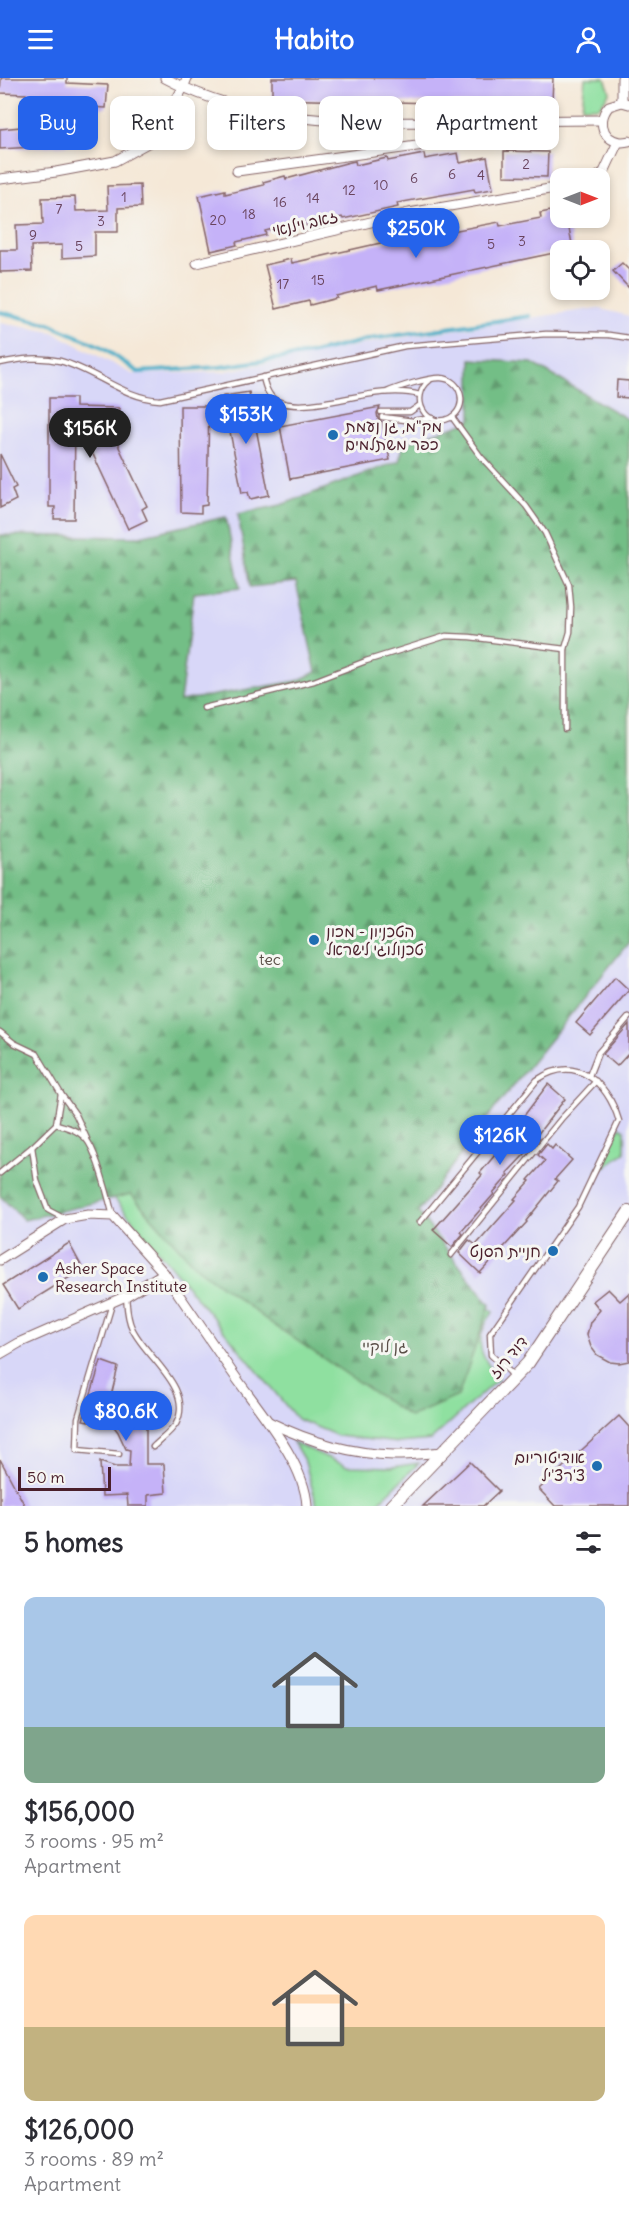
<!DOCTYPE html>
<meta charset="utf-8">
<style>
body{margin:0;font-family:Delius,"Playpen Sans Hebrew",sans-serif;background:#f7f7f7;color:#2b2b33;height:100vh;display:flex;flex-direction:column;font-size:22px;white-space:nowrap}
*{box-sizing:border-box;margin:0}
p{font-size:20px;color:#7c7c81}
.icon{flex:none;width:33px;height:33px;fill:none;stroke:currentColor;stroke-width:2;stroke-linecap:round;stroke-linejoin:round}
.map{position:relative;height:1428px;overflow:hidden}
.sheet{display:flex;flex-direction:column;background:#fff;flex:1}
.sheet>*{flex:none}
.guide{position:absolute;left:18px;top:18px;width:594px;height:54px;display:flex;gap:12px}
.needle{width:39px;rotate:90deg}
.buttons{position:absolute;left:550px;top:90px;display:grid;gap:12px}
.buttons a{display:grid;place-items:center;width:60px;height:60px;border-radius:12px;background:#fff;box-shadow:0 3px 9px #0003;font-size:30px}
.scale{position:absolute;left:18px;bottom:15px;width:93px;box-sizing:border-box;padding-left:6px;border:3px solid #4a1f2b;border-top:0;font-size:16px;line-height:21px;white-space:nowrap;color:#4a1f2b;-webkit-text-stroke:4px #f6f6f2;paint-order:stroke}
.price{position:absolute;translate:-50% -51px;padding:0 14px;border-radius:21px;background:#2563eb;color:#fff;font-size:20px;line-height:39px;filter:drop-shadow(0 2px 3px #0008)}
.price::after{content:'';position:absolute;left:50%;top:36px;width:18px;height:14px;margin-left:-9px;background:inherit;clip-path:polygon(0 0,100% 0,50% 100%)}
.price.current{background:#222;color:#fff}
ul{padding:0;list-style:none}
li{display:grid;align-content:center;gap:12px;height:318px;padding:0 24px}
li span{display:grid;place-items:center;height:186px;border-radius:12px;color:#555}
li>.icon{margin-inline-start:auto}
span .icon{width:108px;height:108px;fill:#fffc;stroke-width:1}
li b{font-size:26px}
h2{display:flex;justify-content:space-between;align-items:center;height:72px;padding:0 24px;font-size:26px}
.chip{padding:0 21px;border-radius:12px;background:#fff;box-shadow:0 3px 9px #0003;font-size:21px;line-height:54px}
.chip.current{background:#2563eb;color:#fff}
header{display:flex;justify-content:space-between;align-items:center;height:78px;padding:0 24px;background:#2563eb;color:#fff;font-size:27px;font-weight:800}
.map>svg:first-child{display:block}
</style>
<header><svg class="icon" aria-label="menu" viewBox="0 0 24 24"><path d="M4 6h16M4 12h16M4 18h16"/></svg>Habito<svg class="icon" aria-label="person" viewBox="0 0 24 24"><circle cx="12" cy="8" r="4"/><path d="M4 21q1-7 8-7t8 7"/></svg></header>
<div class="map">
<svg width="629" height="1428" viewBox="0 0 629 1428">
<defs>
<pattern id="forest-firs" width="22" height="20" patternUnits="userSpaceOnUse" patternTransform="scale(1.5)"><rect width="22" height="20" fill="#73be86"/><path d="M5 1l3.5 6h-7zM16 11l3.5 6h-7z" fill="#609a6e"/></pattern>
</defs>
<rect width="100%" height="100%" fill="#f6f6f2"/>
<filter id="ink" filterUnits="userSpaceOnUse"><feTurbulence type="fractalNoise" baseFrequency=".0167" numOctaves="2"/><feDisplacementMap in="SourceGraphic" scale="12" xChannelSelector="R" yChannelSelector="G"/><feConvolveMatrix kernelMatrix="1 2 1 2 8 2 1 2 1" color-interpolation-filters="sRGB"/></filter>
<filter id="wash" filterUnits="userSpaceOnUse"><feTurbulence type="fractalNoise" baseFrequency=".008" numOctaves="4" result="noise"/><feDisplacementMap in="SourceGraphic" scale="24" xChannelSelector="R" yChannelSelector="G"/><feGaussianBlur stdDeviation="1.35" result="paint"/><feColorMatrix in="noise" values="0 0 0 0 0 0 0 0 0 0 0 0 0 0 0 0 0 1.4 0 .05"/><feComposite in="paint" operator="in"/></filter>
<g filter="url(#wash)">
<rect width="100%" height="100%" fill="#f5e8d7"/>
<polygon fill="#d8d7f8" points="597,230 629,238 629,1428 0,1428 0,245 53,254 132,296 222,294 380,263"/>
<g fill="#8fe0a0" stroke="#6c8066" stroke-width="1.5">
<polygon points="585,0 605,0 610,14 599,29 582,29"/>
<polygon points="620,1049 625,1052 625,1074 596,1095"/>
<path d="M105,1109L408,1145L493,1234C473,1261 478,1277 499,1300L431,1362L399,1365L338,1358L297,1341Z"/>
<polygon points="293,1364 346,1388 393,1389 419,1385 375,1428 317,1428 305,1384"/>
</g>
<polygon fill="url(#forest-firs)" stroke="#5e6e58" stroke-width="1.5" points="471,281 532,285 629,342 629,864 492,1034 418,1134 490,1227 458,1318 410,1339 268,1243 196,1189 131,1116 24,1142 0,1118 0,457 135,459 226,439 240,510 194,515 180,623 297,603 316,594 296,504 250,509 238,436 281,427 399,383 404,366 471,342"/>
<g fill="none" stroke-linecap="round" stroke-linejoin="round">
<polyline stroke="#4aafc9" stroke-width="4" points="0,234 49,246 100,268 138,294 220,289 309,276 371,261 530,238"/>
</g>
<g id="blocks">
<g fill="#c5b2f8">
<polygon points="1,0 67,0 67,5 108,7 106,30 56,27 56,23 25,21 26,16 0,15"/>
<polygon points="272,0 553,0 552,24 522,22 522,27 272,21"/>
<polygon points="85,43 84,66 0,71 0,51"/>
<polygon points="504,73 548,74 547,99 504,98"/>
<polygon points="458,75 460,85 487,79 493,111 475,114 474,111 397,125 398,129 343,141 342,139 305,148 304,143 265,153 266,157 236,164 237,167 211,173 199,118 225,112 225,116 264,107 263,104 285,98 286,101 346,85 355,83 356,87 387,80 388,83 424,76 425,81"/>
<polygon points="140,107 141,129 118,130 118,154 95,154 95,178 62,180 62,167 31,168 32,193 0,194 0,172 17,172 16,147 43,146 42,120 75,119 76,133 108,132 107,108"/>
<polygon points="561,131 561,140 567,140 573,171 378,212 377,208 336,218 337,220 310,227 309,223 276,231 265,187 291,181 292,185 394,162 394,164 499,144 500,148 541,140 540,135"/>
<polygon points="622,185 629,192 629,210 613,193"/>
<polygon points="617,302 629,303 629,320 616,319"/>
<polygon points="249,314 269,417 250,421 248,414 242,415 223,318"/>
<polygon points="49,320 75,320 75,329 119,330 119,369 147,428 142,431 147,442 128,451 75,338 74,441 54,441 55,429 49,429"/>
<polygon points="180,328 209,328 207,427 201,428 201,435 181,434"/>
<polygon points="380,329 377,335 378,341 382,344 390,382 290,401 280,348"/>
<polygon points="0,376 16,409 12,411 16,422 0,430"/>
<polygon points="615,899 629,912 590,957 576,945"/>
<polygon points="629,946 629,975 617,988 603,976"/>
<polygon points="548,1006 565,1021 537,1057 540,1060 507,1095 509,1097 493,1115 494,1116 461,1154 463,1156 452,1169 433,1152 482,1097 480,1095 525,1041 523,1039"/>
<polygon points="547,1066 552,1071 555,1067 572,1082 555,1101 558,1103 526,1143 527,1144 480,1195 459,1175 469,1162 476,1167 516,1122 514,1121 530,1103 528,1102 545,1083 538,1077"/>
<polygon points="69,1165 83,1191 18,1231 3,1207"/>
<polygon points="608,1211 620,1223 629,1215 629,1283 619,1285 610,1284 597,1277 591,1269 587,1257 590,1244 600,1232 593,1223"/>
<polygon points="101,1283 118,1289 111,1318 128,1327 137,1339 154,1322 164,1332 146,1351 146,1386 164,1386 166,1415 148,1417 148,1428 128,1428 127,1417 102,1418 100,1384 115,1389 129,1389 130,1372 126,1371 118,1354 112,1346 101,1341 98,1345 83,1342"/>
<polygon points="619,1338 629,1349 629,1428 555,1428 539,1411"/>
<polygon points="0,1381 25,1428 0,1428"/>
<polygon points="470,1384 499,1413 483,1428 423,1428"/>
</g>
</g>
</g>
<g filter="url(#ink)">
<use href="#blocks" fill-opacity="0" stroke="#866567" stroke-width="1.5"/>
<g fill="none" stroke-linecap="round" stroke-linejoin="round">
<defs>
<g id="service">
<path d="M0,285C20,281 40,278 60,283C95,292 123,320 160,322L405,268L546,256L609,257L629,260"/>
<path d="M263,299C265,308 268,319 277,323C312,338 375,304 420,317"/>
<path d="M387,314C398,309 430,299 441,300C462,301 469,330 450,340C426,352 408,319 430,302"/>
<polyline points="381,334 410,334 420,327"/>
<polyline points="382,339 413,343 432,340"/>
<polyline points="452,339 481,379 526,428 545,455 569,507 571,529 570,554 565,571 565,651"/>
<polyline points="204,630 314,603 366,583 446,558 470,559 565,571"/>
<polyline points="0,954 14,965 37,976 61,1016 76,1037 87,1061"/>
<polyline points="589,998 598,975 629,939"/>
<polyline points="61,1016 56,1046 32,1069 37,1103 48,1132 65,1141"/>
<path d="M56,1046C67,1049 78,1052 86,1061C96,1072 109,1122 113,1138"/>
<polyline points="0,1095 32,1069"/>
<path d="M420,1144L537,1002C575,976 607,1003 619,1043L578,1129L490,1256L491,1277L513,1297"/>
<polyline points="451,1177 561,1041 596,1003"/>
<path d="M126,1218C127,1228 127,1240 132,1250C144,1278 195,1310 176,1346C171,1354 160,1362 153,1369"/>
<polyline points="112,1226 78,1340 77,1372 119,1376"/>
</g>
<g id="minor">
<path d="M165,0C253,47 353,45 451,44C501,43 551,42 602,42"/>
<polyline points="622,24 622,0"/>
<path d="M629,26L622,24L609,28C594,45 606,69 629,63"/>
<polyline points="237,93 431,66 436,44"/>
<polyline points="596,100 604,94 618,64"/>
<polyline points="0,101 56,94 115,83 153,62 183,10 187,0"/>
<polyline points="197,185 409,135 561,109"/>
<polyline points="0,1182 65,1141 88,1137 113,1138 164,1195"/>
<path d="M0,1276L19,1265L126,1218L164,1195C187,1228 209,1261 232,1294C257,1330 305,1384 307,1428"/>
<path d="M269,1344C308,1363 350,1376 394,1377C410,1377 428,1375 444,1374"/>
</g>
<polyline id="tertiary" points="391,1428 528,1285 629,1134"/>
</defs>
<use href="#service" stroke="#866567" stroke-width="7"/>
<use href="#minor" stroke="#866567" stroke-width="11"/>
<use href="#tertiary" stroke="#866567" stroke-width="14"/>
<use href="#service" stroke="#fff" stroke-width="4.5"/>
<use href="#minor" stroke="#fff" stroke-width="9"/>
<use href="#tertiary" stroke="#fff" stroke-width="12"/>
</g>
</g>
<g fill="#1f6fb2" stroke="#f6f6f2" stroke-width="2">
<circle cx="333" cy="357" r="6"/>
<circle cx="314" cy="862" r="6"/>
<circle cx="553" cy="1173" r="6"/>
<circle cx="43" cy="1199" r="6"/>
<circle cx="597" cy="1388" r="6"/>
</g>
<g text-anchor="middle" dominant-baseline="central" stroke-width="6" stroke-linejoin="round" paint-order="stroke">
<g font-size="14" fill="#69445e">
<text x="526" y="86">2</text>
<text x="452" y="96">6</text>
<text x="481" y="97">4</text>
<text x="414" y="100">6</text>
<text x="381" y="107">10</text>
<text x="349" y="112">12</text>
<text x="124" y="119">1</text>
<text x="313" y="120">14</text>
<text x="280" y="124">16</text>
<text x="59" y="131">7</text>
<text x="249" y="136">18</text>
<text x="218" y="142">20</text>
<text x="101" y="143">3</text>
<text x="33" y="157">9</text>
<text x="522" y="163">3</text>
<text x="491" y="166">5</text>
<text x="79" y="168">5</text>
<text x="318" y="202">15</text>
<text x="283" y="206">17</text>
</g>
<g font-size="16" fill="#4a1f2b" stroke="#f6f6f2">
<text transform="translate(305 145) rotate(-13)">זאב וילנאי</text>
<text transform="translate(508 1279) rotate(-50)">דוד רוז</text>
</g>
<g font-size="16" fill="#4a1f2b" stroke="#f6f6f2" text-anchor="start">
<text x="345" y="348">מק"מ, גן נעמת<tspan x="345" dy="18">כפר משתלמים</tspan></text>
<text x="326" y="853">הטכניון - מכון<tspan x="326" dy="18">טכנולוגי לישראל</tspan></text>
<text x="541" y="1173" text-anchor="end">חניית הסנט</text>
<text x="55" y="1190">Asher Space<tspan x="55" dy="18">Research Institute</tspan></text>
<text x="585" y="1379" text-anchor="end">אודיטוריום<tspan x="585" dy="18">צ'רצ'יל</tspan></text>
</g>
<g font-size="16" fill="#5b4f48" stroke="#f6f6f2">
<text x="270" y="881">tec</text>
<text x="385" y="1268">גן לוקיי</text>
</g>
</g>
</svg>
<div class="buttons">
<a><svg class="needle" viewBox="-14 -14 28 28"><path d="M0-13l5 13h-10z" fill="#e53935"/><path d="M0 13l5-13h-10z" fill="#7c7c81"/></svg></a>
<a><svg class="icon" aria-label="locate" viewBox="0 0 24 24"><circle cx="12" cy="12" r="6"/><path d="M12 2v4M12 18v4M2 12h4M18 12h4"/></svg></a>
</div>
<div class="scale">50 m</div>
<b class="price" style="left:416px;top:181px">$250K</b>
<b class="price" style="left:246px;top:367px">$153K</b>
<b class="price current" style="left:90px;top:381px">$156K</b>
<b class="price" style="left:500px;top:1088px">$126K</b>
<b class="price" style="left:126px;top:1364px">$80.6K</b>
<div class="guide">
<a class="chip current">Buy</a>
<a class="chip">Rent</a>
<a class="chip">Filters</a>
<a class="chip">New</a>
<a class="chip">Apartment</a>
</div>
</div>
<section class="sheet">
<h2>5 homes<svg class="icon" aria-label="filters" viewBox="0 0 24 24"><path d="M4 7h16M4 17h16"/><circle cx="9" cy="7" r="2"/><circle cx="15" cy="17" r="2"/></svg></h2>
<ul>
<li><span style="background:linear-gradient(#a9c7e8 70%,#7fa58c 0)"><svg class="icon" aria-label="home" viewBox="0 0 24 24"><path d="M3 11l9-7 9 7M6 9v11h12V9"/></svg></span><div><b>$156,000</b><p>3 rooms · 95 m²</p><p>Apartment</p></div></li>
<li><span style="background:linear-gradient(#ffd9b3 60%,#c2b280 0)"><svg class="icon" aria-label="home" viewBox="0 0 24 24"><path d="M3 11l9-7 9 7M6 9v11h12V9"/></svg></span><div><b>$126,000</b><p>3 rooms · 89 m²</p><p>Apartment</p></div></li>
</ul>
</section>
